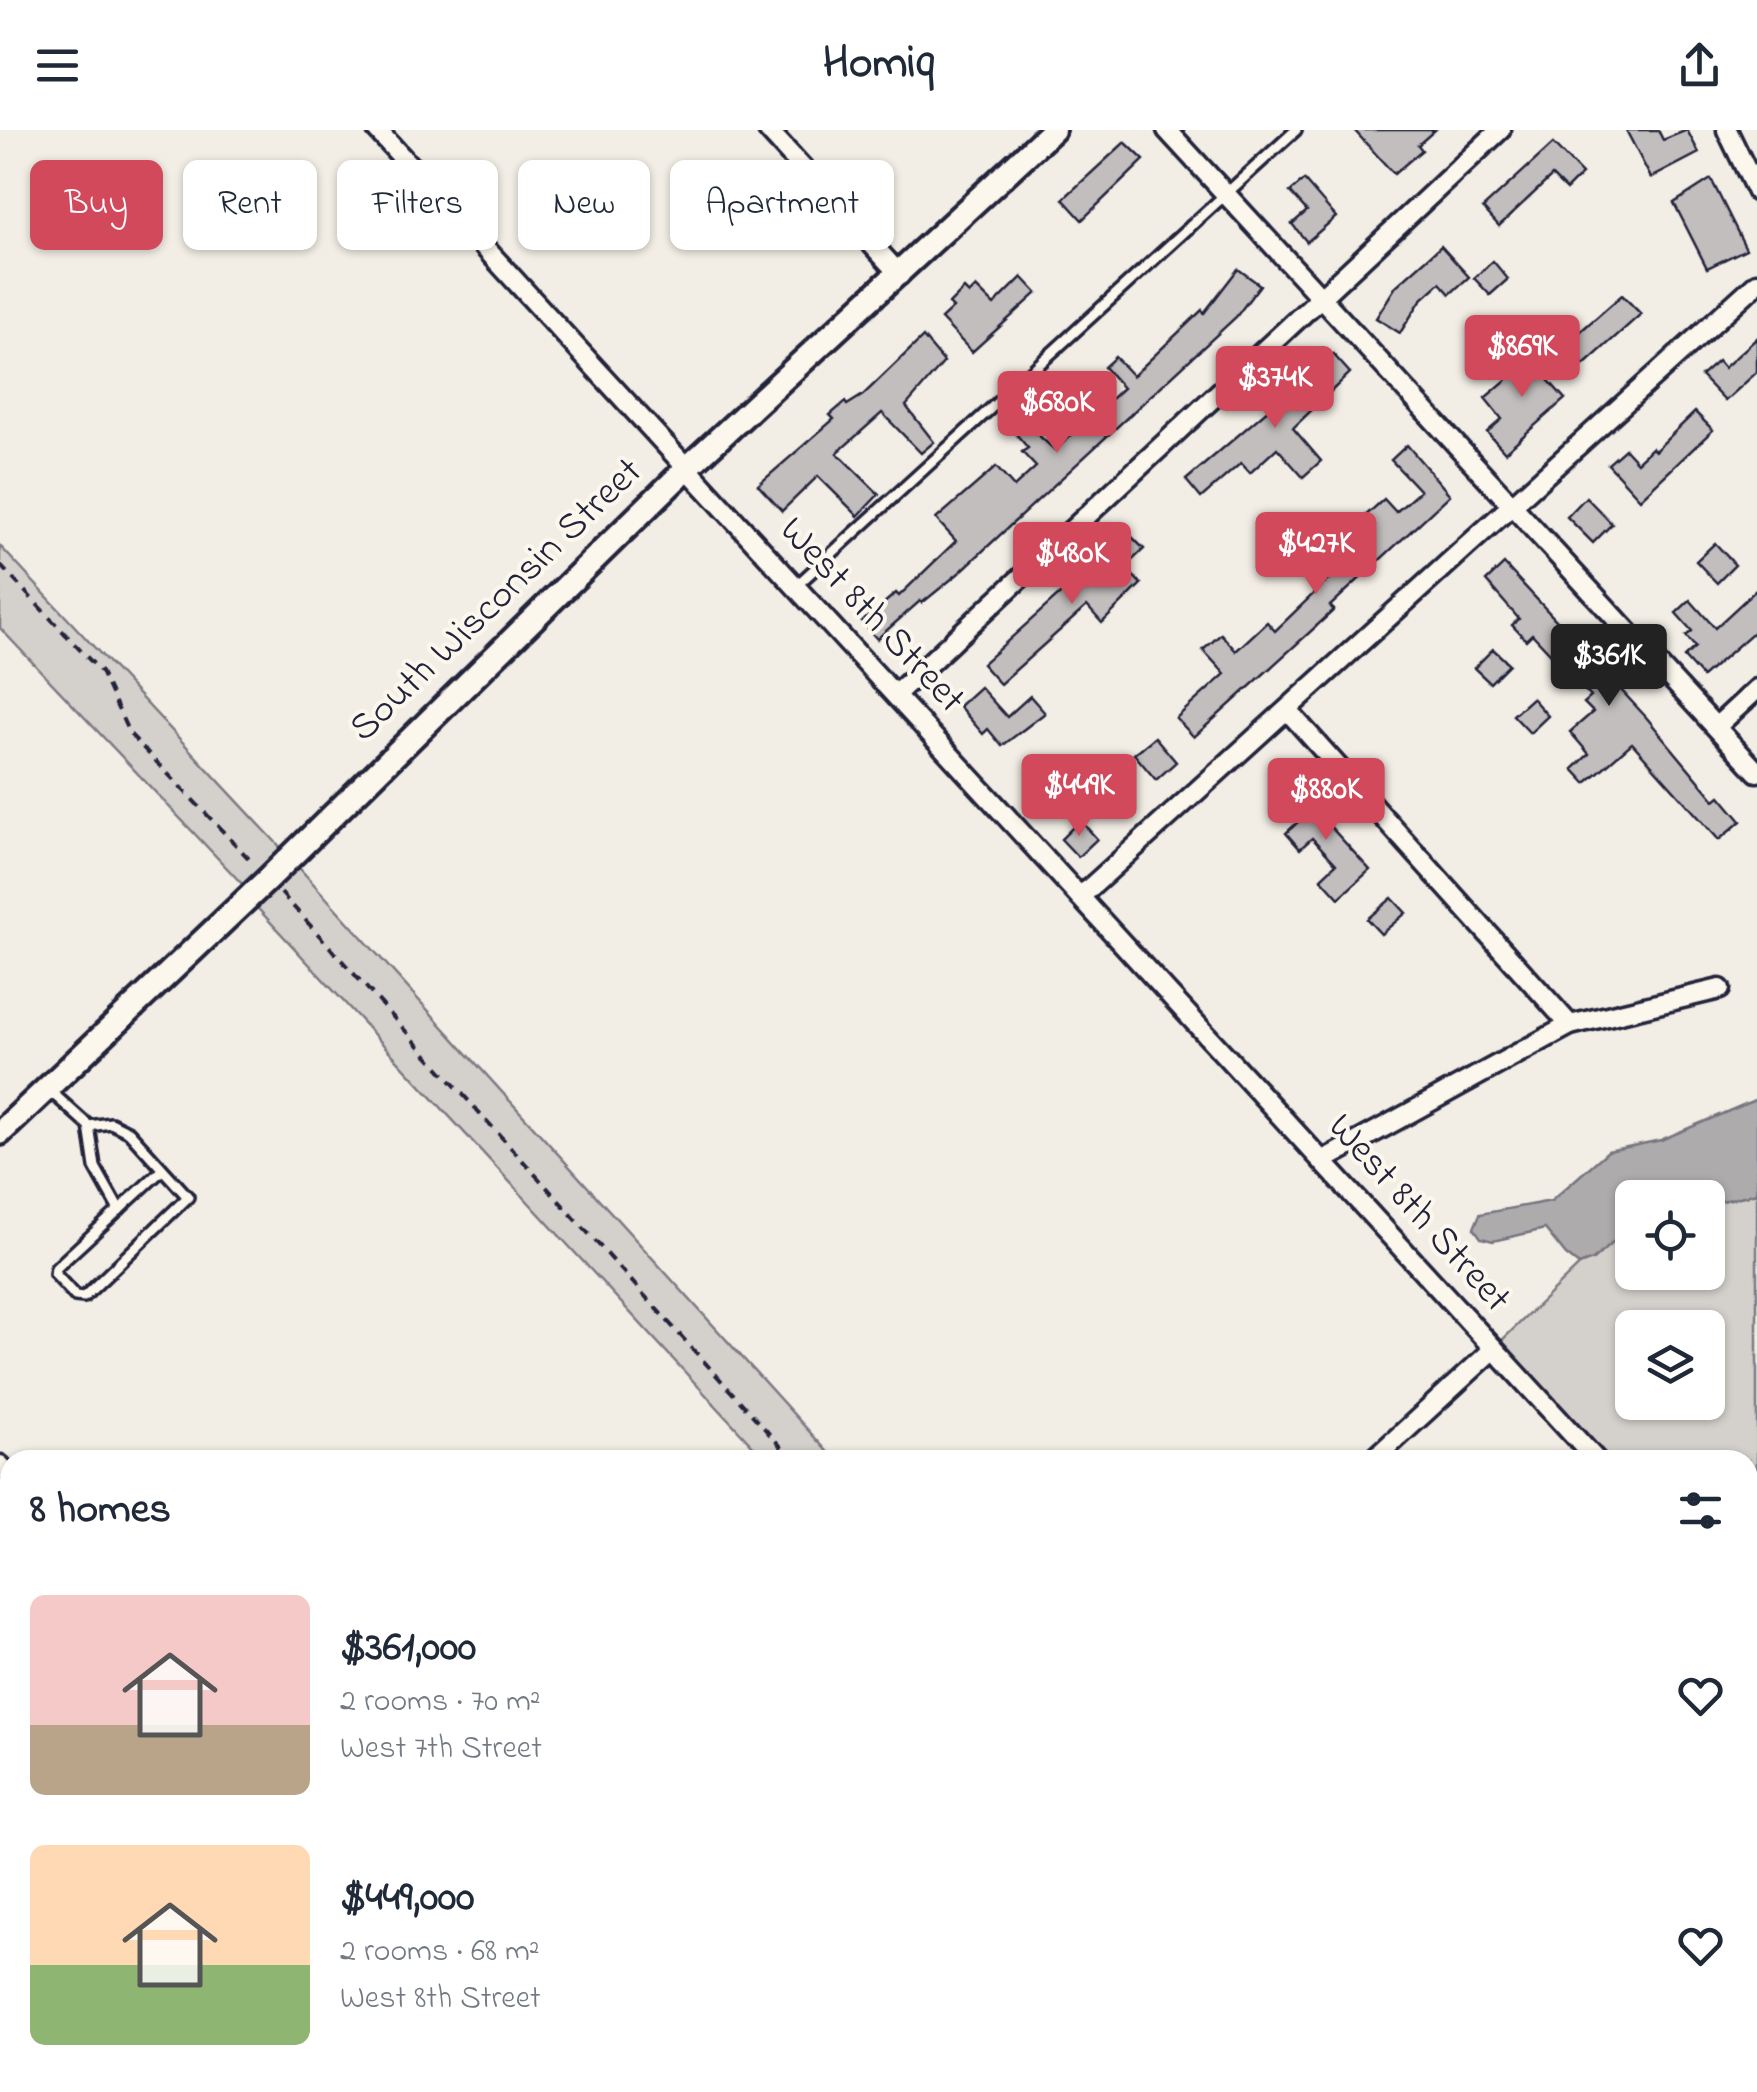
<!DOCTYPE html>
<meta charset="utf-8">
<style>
body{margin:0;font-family:"Indie Flower",sans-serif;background:#f6f6f7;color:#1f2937;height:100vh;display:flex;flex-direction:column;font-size:38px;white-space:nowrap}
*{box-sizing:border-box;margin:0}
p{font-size:32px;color:#747a83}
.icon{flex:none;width:55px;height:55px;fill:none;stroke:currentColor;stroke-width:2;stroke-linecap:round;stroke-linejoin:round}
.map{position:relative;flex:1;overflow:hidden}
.side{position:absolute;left:0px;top:1320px;width:1758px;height:642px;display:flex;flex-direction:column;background:#fff;border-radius:30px 30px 0 0;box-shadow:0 2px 8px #0004}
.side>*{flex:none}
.hud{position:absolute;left:30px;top:30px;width:1000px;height:90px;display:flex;gap:20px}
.tools{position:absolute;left:1615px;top:1050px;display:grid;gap:20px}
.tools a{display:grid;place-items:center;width:110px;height:110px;border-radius:15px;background:#fff;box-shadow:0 2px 8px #0004;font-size:50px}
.price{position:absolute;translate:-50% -85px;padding:0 22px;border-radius:10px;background:#d1495b;color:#fff;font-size:32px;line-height:65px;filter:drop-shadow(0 2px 5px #0008)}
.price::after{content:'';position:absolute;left:50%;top:60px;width:30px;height:22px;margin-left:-15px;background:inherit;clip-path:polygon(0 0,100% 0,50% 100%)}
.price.selected{background:#222;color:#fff}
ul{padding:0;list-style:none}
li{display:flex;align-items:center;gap:30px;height:250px;padding:0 30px}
li span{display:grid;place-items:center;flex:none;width:280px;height:200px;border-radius:15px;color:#555}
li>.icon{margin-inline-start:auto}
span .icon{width:120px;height:120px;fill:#fffc;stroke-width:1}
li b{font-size:42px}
h2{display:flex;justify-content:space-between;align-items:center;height:120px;padding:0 30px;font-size:42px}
.chip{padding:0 35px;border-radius:15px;background:#fff;box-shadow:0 2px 8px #0004;font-size:35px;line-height:90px}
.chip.selected{background:#d1495b;color:#fff}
header{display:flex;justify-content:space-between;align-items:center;height:130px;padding:0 30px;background:#fff;font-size:45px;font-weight:700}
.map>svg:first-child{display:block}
</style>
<header><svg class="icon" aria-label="menu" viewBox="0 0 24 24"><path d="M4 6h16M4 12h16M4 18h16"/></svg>Homiq<svg class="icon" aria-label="share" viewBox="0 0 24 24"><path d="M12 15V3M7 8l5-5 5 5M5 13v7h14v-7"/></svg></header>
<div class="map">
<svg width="1757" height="1962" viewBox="0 0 1757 1962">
<rect width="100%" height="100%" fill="#f2eee5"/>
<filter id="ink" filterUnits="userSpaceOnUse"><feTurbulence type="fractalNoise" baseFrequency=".01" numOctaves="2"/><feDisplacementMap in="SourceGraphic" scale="20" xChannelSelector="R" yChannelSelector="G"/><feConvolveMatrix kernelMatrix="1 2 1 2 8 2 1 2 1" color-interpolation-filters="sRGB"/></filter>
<g filter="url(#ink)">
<g fill="#d4d1cc" stroke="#7b7a84" stroke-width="2.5" fill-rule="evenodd">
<polygon points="0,416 283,720 245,757 0,498"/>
<polygon points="292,730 835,1330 766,1330 251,771"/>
<path d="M1757,1063V1487L1748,1477V1330H1609L1499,1213L1632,1084V1142H1708V1074ZM1632,1198H1708V1272H1632Z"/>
</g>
<polygon fill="#aeabad" stroke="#76747f" stroke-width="2.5" points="1757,969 1757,1063 1708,1074 1708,1068 1632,1068 1632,1095 1593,1130 1579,1135 1566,1125 1545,1099 1493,1111 1481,1108 1474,1098 1480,1084 1551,1071 1608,1021 1661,1010"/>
<g fill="#c2bebe" stroke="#22223b" stroke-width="2.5">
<polygon points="1354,0 1435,0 1418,15 1422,20 1394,44"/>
<polygon points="1626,0 1658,0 1663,10 1687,0 1699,23 1651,48"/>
<polygon points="1125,12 1144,30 1082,90 1063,69"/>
<polygon points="1553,14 1582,44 1566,60 1552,46 1499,96 1483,78"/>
<polygon points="1711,49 1746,119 1707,138 1674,73"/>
<polygon points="1304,50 1336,87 1307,112 1292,94 1307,81 1290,62"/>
<polygon points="1441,116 1469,147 1450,164 1440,153 1421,170 1400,203 1376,188 1396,156"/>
<polygon points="1493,131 1508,149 1490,165 1474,148"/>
<polygon points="1238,139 1260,155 1236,187 959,443 922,473 920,471 877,509 862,492 896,463 899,466 956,411 936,389 996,337 1014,357 1036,337 1022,322 1028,318 1016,304 1027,295 1055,320 1123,258 1104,237 1115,227 1133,246 1202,180 1204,183"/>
<polygon points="1022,147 1037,163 972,222 941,189 953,178 949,174 964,159 969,164 976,157 994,175"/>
<polygon points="1622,165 1641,184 1584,235 1566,214"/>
<polygon points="923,207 944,232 906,276 934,312 921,323 882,283 837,323 879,364 858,386 818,346 782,381 758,355 834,289 830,285 845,272 847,275 863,265"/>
<polygon points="1757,208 1757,242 1725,271 1701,246 1718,231 1724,238"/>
<polygon points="1525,214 1540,230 1535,235 1565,269 1505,322 1487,302 1502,289 1485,268 1519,239 1510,229"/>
<polygon points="1333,224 1350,243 1293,298 1321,331 1303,347 1277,318 1250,343 1241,333 1201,368 1186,350"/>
<polygon points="1695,282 1713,300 1640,369 1608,334 1625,319 1637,332 1652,318 1655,321"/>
<polygon points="1407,315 1450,365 1330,476 1334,480 1310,502 1194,607 1176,588 1225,544 1203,520 1221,504 1236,521 1267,492 1275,501 1331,447 1327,442 1365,408 1354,396 1384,369 1396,382 1420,361 1391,330"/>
<polygon points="1586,367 1612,394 1593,413 1567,387"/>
<polygon points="1303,389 1319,406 1301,422 1285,405"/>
<polygon points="1128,403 1144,419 1125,437 1141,454 1102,493 1087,476 1000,554 982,534"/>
<polygon points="1715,413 1735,435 1717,453 1696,431"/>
<polygon points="1504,434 1646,587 1715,670 1720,666 1741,691 1719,710 1632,613 1586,653 1573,639 1589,624 1570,602 1593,582 1584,573 1591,567 1532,504 1526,510 1512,495 1519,489 1486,451"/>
<polygon points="1757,459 1757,499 1702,547 1684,527 1695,517 1686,506 1692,501 1676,483 1690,470 1715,498"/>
<polygon points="1493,519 1509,534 1490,553 1474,538"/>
<polygon points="980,557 1007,587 1030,566 1045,583 1002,616 988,599 983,604 959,576"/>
<polygon points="1532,568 1548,586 1530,603 1513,585"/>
<polygon points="1155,607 1176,632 1156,650 1134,624"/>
<polygon points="1301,661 1316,677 1324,670 1337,686 1328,694 1370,740 1339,768 1321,748 1336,734 1312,708 1300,719 1286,703 1299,691 1285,675"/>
<polygon points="1080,690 1097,709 1078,727 1061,709"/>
<polygon points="1392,768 1406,783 1381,804 1367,789"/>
</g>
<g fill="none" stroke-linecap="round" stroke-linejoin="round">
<defs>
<g id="service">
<polyline points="796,456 1296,0"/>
<polyline points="49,960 89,996 95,1037 119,1080"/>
<polyline points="89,996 111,993 129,1002 188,1067 84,1167 75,1166 55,1144 56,1138 162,1040"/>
<polyline points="0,1428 10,1418"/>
</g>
<g id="minor">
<polyline points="377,0 1596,1330"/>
<polyline points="768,0 900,145"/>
<polyline points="1167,0 1757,642"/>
<polyline points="1727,0 1757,62"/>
<polyline points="896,564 1500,0"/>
<polyline points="1288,581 1570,895"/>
<polyline points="1716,597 1757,559"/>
<polyline points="1080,767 1757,153"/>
<polyline points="1322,1031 1570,895 1720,859"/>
<polyline points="1373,1330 1494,1219"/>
<polyline points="0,1335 10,1346"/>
<polyline points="1748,1495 1757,1506"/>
<polyline points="1748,1773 1757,1770"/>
<polyline points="574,1952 583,1962"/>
<polyline points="686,1962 696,1952"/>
</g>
<polyline id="tertiary" points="0,1003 268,749 687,338 1053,0"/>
</defs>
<use href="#service" stroke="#22223b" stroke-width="16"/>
<use href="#minor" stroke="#22223b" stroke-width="25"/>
<use href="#tertiary" stroke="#22223b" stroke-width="30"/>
<g stroke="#22223b" stroke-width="4" stroke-dasharray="10 8" stroke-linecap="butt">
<polyline points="0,435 101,542 129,603 254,734"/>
<polyline points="281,763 793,1330"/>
<polyline points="1346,1952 1355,1962"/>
</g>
<use href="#service" stroke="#fbf7ec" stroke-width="9"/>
<use href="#minor" stroke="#fbf7ec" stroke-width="18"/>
<use href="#tertiary" stroke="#fbf7ec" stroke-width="22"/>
</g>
</g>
<g text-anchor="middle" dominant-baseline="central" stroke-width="8" stroke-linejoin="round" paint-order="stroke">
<g font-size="40" fill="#22223b" stroke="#fbf7ec">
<text transform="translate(497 471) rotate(-44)">South Wisconsin Street</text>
<text transform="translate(871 486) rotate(47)">West 8th Street</text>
<text transform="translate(1418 1084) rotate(48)">West 8th Street</text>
</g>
</g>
</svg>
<div class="tools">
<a><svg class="icon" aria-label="locate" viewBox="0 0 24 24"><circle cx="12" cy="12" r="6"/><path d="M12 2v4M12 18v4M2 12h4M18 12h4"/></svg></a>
<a><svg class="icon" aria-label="layers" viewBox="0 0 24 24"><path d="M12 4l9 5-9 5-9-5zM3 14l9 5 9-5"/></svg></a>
</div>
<b class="price" style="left:1522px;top:270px">$869K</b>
<b class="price" style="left:1275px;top:301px">$374K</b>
<b class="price" style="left:1057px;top:326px">$680K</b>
<b class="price" style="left:1316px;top:467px">$427K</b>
<b class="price" style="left:1072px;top:477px">$480K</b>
<b class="price selected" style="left:1609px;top:579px">$361K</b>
<b class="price" style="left:1079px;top:709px">$449K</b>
<b class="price" style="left:1326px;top:713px">$880K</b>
<div class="hud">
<a class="chip selected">Buy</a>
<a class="chip">Rent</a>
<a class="chip">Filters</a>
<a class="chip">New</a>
<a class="chip">Apartment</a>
</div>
<section class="side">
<h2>8 homes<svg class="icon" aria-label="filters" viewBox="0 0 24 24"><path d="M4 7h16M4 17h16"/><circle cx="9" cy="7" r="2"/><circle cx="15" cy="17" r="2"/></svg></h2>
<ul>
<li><span style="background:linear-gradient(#f6c9c9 65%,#b9a48a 0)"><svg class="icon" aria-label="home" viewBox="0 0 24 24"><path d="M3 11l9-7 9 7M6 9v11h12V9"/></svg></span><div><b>$361,000</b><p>2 rooms · 70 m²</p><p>West 7th Street</p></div><svg class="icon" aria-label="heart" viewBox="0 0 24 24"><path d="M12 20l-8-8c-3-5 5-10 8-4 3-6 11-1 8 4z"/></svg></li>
<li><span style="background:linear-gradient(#ffd9b3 60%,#8fb573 0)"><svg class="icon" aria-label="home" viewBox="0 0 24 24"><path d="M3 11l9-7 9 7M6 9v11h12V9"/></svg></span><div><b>$449,000</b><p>2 rooms · 68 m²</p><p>West 8th Street</p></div><svg class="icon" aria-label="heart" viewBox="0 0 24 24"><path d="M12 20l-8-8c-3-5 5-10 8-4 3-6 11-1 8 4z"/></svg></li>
</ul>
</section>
</div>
